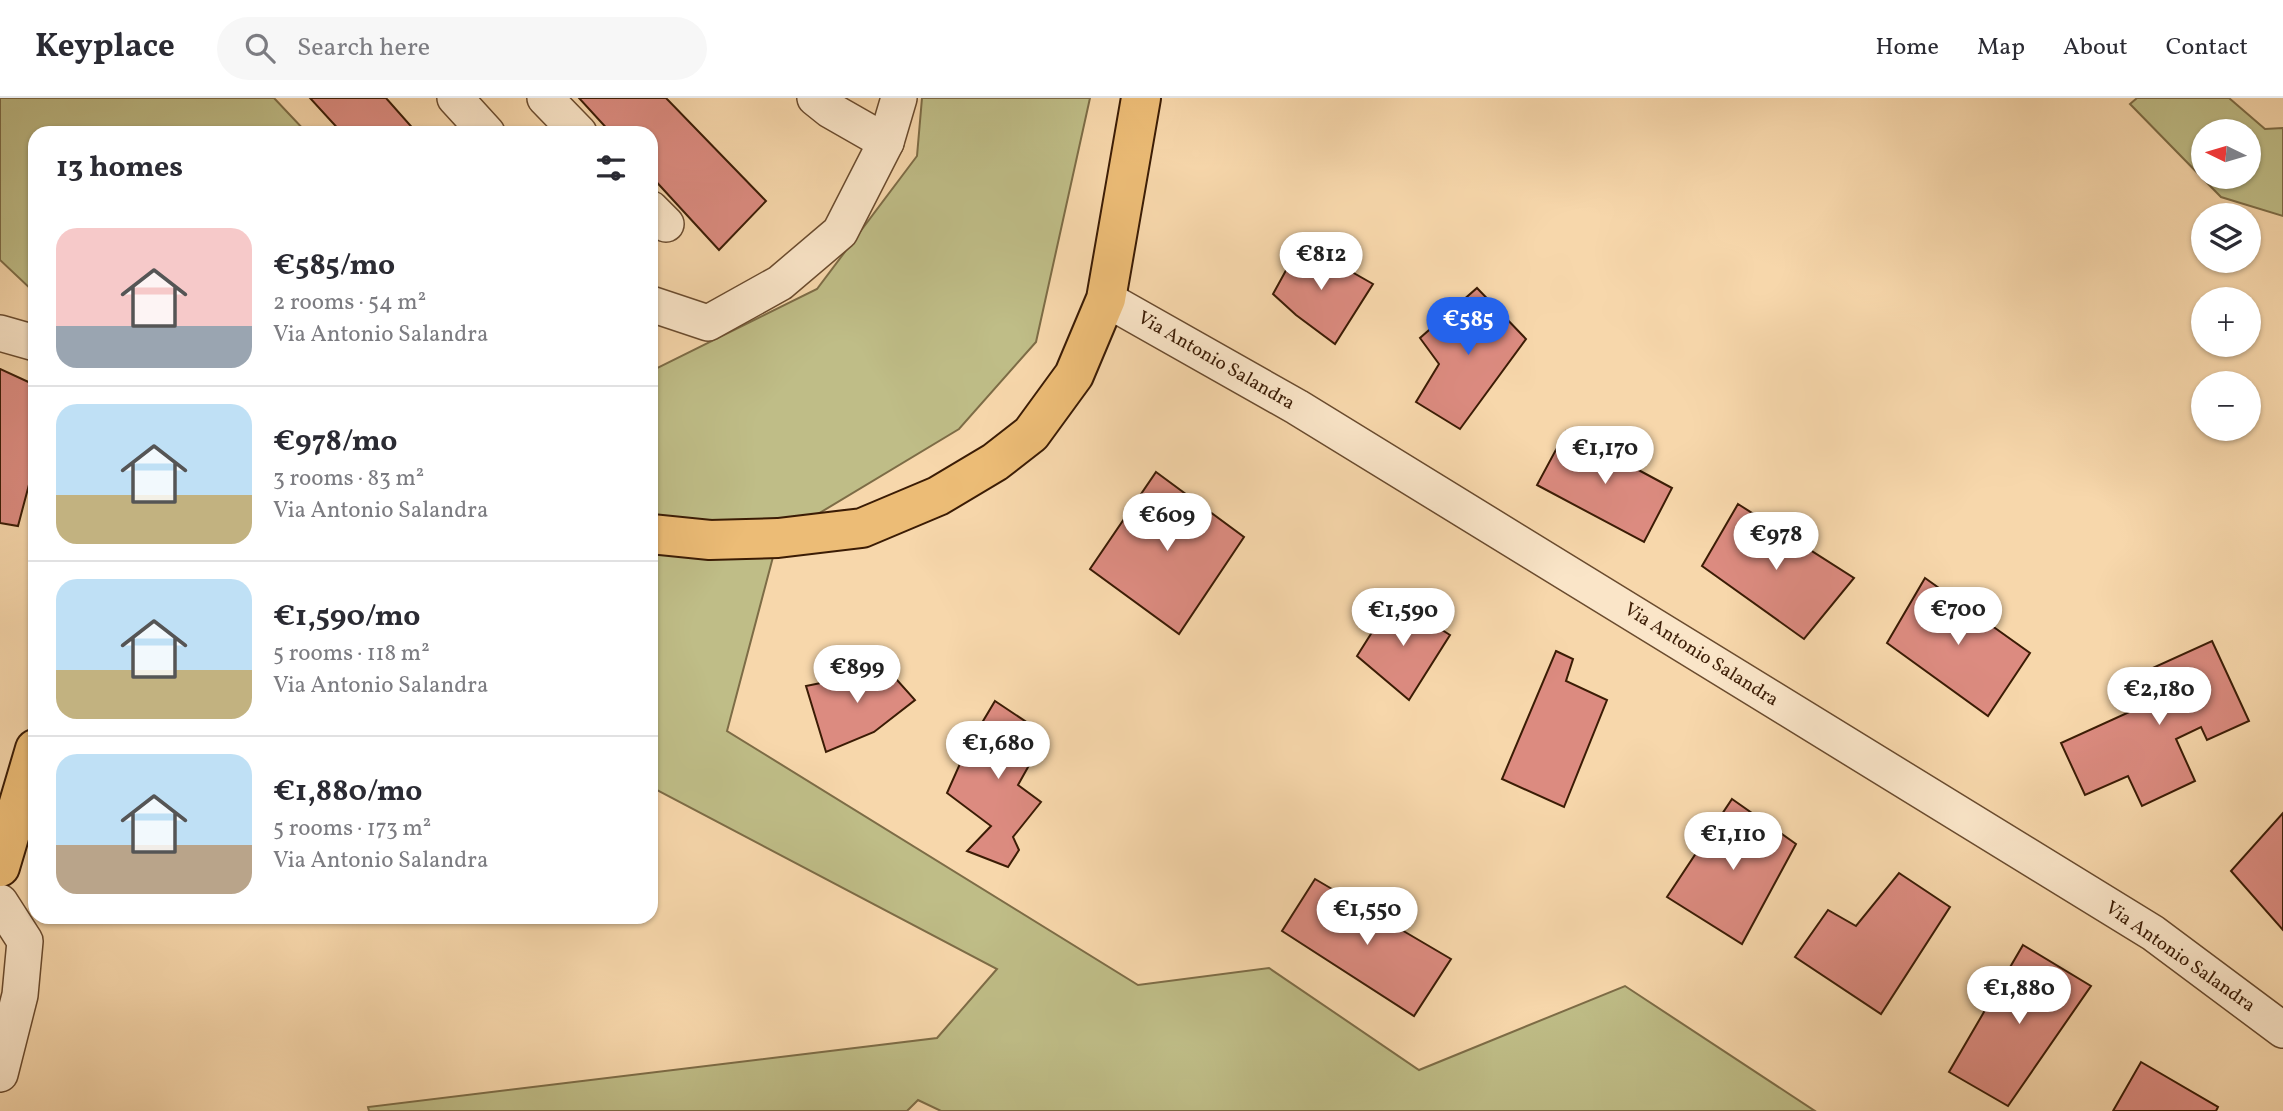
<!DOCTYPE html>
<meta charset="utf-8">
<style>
body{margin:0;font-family:Vollkorn,serif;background:#f7f7f7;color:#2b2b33;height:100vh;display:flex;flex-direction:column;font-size:26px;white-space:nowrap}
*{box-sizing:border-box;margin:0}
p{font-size:23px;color:#7c7c81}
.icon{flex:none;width:38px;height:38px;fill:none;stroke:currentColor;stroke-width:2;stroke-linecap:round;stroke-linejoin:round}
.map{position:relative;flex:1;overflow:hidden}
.side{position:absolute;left:28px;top:28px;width:630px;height:798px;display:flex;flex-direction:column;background:#fff;border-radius:21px;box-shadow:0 2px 5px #0004}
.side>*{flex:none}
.needle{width:46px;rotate:275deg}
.tools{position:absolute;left:2191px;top:21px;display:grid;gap:14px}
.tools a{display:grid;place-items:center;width:70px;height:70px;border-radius:50%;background:#fff;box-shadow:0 2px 5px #0004;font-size:35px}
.price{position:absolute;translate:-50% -60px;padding:0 16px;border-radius:24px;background:#fff;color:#222;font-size:23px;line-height:46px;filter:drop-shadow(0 2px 4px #0008)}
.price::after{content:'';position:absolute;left:50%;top:42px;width:21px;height:16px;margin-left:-10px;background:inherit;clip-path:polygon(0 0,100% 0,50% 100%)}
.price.selected{background:#2563eb;color:#fff}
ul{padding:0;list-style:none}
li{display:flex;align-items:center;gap:21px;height:175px;padding:0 28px}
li+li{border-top:2px solid #e1e1e2}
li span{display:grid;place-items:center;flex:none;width:196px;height:140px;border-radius:21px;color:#555}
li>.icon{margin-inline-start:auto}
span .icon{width:84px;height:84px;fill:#fffc;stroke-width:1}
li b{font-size:30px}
h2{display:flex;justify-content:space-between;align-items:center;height:84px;padding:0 28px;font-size:30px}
header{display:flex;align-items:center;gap:42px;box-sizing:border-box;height:98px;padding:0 35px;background:#fff;border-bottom:2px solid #e1e1e2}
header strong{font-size:33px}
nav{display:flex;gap:38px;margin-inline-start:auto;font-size:24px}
.search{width:490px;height:63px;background:#f7f7f7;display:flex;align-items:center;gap:18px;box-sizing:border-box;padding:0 24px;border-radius:38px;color:#7c7c81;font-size:26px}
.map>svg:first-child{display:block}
</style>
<header>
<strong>Keyplace</strong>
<div class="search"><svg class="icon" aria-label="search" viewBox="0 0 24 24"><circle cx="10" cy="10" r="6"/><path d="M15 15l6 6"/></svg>Search here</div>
<nav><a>Home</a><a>Map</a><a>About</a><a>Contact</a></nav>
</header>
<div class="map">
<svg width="2283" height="1013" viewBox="0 0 2283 1013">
<rect width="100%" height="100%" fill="#f7d7ab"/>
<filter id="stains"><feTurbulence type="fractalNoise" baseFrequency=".00286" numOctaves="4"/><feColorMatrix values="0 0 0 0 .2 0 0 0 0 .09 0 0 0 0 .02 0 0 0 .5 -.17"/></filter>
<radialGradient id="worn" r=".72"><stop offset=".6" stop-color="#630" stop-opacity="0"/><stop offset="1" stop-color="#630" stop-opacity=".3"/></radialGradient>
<g fill="#bfbd87" stroke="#7d6c46" stroke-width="2" fill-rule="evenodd">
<polygon points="0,0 274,0 307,35 35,35 35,195 0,162"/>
<polygon points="922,0 1090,0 1036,244 959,331 778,440 727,633 1138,887 1269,870 1419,972 1625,888 1815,1013 941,1013 918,1002 907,1013 369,1013 368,1009 937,940 997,871 651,689 651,273 817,191 917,58"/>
<path d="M2137,0H2229L2265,31L2283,30V118L2221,99L2130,6ZM2203,33H2249V79H2203Z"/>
</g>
<g fill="#dc8b80" stroke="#3b1c05" stroke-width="2">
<polygon points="310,0 386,0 417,35 342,35"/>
<polygon points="579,0 666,0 766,103 719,152 651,78 651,35 611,35"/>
<polygon points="1301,145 1373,186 1335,246 1296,217 1273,196"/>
<polygon points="1477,190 1526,241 1460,331 1416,304 1439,266 1420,240"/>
<polygon points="0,271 35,287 35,364 18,428 0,425"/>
<polygon points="1566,333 1672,390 1644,444 1537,387"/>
<polygon points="1156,374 1244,439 1179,536 1090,471"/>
<polygon points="1738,406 1854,480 1804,541 1702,468"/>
<polygon points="1925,480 2030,555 1988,618 1887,545"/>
<polygon points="1393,501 1450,537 1409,602 1357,558"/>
<polygon points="2212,543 2249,623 2207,642 2201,629 2176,641 2195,683 2142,708 2128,678 2085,697 2061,645 2147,606 2135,578"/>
<polygon points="1556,553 1573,561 1566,583 1607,602 1564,709 1502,681"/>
<polygon points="880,563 915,602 874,634 826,654 806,588 850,579"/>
<polygon points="995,603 1046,637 1018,687 1041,704 1013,739 1019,752 1008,769 967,753 991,728 947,695 967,650"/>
<polygon points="1732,701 1796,746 1742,846 1667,799"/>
<polygon points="2283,715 2283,832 2231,773"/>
<polygon points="1899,775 1950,809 1881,916 1795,859 1828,812 1856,828"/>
<polygon points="1315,781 1451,861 1414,918 1282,833"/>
<polygon points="2023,847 2091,888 2008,1008 1949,974"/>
<polygon points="2141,964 2218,1009 2216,1013 2113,1013"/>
</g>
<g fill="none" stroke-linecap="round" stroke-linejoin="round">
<defs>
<g id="minor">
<polyline points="455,0 487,35"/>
<polyline points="545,0 579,35"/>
<polyline points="815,0 830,12 886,44"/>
<polyline points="651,111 666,126"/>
<polyline points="1106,201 1297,309 2153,835 2283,932"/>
<polyline points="651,206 708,225 780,185 840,134 886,44 899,0"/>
<polyline points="0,235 35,245"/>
<polyline points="0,804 25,843 20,897 0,976"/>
</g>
<g id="major">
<polyline points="651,436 710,442 778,440 862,430 938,398 995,364 1031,336 1074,277 1106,201 1141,0"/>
<polyline points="0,769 35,651"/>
</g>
</defs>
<use href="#minor" stroke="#6a4b2e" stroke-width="38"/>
<use href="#major" stroke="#3b1c05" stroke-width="42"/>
<use href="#minor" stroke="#fae5c8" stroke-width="35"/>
<use href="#major" stroke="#ecbc76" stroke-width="38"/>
</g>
<g text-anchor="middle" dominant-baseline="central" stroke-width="7" stroke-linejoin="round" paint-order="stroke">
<g font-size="19" fill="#3b1c05" stroke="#fae5c8">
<text transform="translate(1216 263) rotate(30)">Via Antonio Salandra</text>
<text transform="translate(1701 557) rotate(32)">Via Antonio Salandra</text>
<text transform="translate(2180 859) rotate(35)">Via Antonio Salandra</text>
</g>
</g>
<rect width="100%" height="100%" filter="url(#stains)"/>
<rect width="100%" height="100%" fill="url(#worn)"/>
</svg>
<div class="tools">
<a><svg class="needle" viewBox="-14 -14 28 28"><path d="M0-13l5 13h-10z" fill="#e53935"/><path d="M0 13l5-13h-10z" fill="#7c7c81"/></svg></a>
<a><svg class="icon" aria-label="layers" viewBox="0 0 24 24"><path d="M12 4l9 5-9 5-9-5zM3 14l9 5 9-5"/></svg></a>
<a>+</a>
<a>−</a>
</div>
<b class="price" style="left:1321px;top:194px">€812</b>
<b class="price selected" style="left:1468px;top:259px">€585</b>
<b class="price" style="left:1605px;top:388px">€1,170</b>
<b class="price" style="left:1167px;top:455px">€609</b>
<b class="price" style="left:1776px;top:474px">€978</b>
<b class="price" style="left:1958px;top:549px">€700</b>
<b class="price" style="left:1403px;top:550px">€1,590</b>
<b class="price" style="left:857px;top:607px">€899</b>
<b class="price" style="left:2159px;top:629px">€2,180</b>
<b class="price" style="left:998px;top:683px">€1,680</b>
<b class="price" style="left:1733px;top:774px">€1,110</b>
<b class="price" style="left:1367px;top:849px">€1,550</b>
<b class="price" style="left:2019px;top:928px">€1,880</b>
<section class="side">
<h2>13 homes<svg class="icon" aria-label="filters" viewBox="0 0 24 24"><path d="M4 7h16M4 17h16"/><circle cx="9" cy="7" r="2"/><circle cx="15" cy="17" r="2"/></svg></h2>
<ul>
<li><span style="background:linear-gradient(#f6c9c9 70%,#9aa5b1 0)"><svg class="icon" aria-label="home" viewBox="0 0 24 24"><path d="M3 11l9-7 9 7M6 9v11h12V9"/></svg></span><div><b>€585/mo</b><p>2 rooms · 54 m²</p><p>Via Antonio Salandra</p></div></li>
<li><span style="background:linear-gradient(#bfe0f5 65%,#c2b280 0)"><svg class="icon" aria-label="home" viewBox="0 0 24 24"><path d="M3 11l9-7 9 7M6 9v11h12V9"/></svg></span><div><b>€978/mo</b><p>3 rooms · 83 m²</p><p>Via Antonio Salandra</p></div></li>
<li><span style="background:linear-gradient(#bfe0f5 65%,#c2b280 0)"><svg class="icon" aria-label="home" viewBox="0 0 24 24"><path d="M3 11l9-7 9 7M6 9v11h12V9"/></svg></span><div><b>€1,590/mo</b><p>5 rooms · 118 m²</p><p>Via Antonio Salandra</p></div></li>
<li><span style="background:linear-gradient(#bfe0f5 65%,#b9a48a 0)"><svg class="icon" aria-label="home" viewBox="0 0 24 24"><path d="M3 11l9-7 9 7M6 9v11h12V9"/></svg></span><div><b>€1,880/mo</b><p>5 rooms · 173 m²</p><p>Via Antonio Salandra</p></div></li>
</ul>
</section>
</div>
